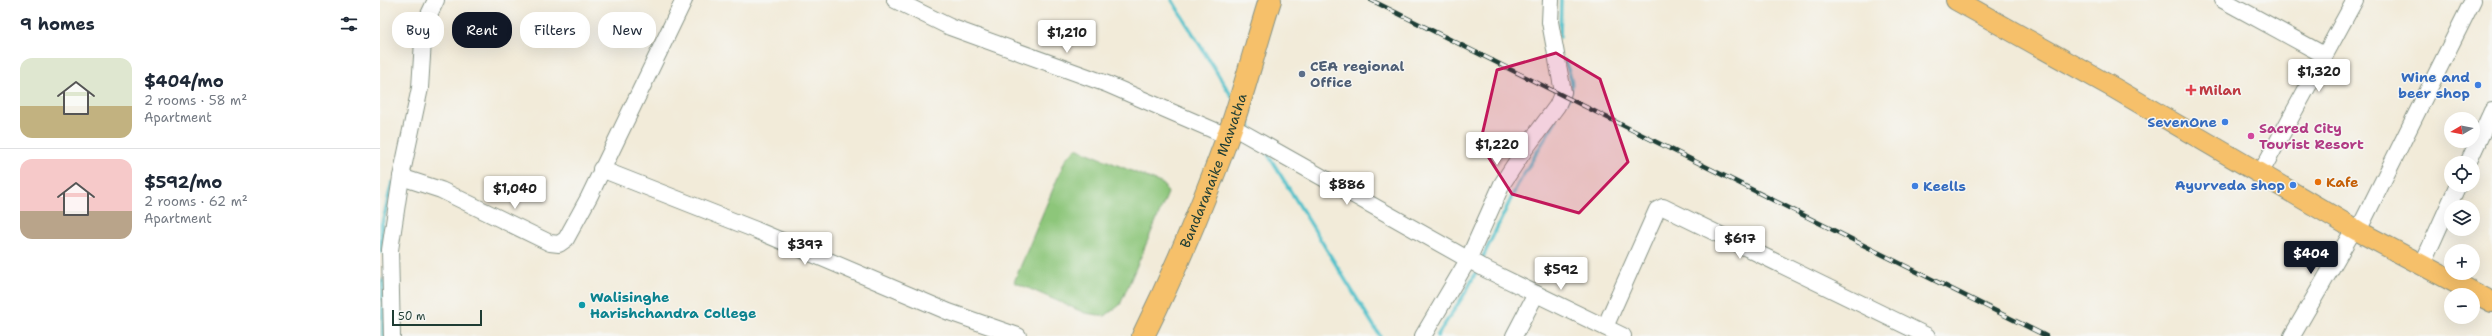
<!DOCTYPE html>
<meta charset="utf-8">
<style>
body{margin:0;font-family:"Shantell Sans",sans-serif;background:#f2f2f3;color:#1f2937;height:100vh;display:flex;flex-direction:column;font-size:15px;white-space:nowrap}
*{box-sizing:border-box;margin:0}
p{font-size:13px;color:#747a83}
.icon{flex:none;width:22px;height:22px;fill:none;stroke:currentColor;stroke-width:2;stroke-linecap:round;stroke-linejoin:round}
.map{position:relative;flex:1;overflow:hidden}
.side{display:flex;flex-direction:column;background:#fff;width:380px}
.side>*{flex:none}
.hud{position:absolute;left:12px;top:12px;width:380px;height:36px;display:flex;gap:8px}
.needle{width:26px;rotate:260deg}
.controls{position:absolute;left:2064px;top:112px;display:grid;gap:8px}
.controls a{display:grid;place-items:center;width:36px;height:36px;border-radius:50%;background:#fff;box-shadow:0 4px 16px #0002;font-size:20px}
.scale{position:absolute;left:12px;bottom:10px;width:90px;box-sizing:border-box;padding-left:4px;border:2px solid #1f3d34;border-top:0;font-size:11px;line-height:14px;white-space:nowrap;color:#1f3d34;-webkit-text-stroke:3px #f6f6f2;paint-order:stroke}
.price{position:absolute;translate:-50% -34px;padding:0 9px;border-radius:4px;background:#fff;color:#222;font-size:13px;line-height:26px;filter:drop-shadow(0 1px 2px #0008)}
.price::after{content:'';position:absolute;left:50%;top:24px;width:12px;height:9px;margin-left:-6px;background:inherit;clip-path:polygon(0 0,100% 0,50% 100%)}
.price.current{background:#111827;color:#fff}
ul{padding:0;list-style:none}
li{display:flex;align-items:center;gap:12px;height:100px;padding:0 20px}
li+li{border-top:1px solid #e0e1e3}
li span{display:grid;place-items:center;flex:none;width:112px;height:80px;border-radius:12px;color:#555}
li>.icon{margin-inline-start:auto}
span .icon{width:48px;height:48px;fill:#fffc;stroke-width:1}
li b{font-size:17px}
h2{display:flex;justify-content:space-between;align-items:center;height:48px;padding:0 20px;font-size:17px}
.tag{padding:0 14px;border-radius:16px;background:#fff;box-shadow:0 4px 16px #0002;font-size:14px;line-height:36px}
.tag.current{background:#111827;color:#fff}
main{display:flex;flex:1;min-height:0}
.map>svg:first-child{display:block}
</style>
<main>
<section class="side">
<h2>9 homes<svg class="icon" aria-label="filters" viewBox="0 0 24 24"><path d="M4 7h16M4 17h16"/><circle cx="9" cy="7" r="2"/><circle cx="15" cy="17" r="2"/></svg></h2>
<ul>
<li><span style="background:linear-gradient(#dfe7d0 60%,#c2b280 0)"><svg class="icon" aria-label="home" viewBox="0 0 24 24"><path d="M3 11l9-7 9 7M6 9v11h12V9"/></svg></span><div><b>$404/mo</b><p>2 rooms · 58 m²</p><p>Apartment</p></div></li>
<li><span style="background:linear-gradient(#f6c9c9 65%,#b9a48a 0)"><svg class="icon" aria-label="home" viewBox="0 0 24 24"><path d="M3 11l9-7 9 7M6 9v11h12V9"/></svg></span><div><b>$592/mo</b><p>2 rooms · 62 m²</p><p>Apartment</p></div></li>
</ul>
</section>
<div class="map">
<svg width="2112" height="336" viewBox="0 0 2112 336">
<rect width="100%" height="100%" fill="#f6f6f2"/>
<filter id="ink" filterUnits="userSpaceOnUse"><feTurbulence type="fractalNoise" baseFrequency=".025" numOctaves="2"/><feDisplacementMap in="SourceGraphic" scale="8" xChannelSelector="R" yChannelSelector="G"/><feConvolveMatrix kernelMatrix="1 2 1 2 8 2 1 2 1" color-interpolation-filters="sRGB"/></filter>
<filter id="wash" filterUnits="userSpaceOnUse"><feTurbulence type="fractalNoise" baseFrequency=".012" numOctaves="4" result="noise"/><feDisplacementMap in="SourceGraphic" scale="16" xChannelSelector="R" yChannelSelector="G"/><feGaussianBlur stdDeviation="0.9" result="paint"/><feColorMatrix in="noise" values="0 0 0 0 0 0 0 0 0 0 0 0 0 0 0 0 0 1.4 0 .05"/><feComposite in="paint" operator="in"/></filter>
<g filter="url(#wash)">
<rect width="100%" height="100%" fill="#f2ebd9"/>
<polygon fill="#8dc67a" stroke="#568257" points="696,148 783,184 788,193 740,305 725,316 705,313 634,282 686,158"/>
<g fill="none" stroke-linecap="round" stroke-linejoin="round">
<g stroke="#53c1ca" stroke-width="3.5">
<polyline points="792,0 852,97"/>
<polyline points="1180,37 1181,0"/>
<polyline points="35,42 35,25 38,21"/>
<path d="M1184,60C1191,75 1196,86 1187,101"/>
<polyline points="864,116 873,131"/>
<polyline points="887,153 1000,336"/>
<polyline points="2,252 2,224 12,183"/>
<polyline points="1101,261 1138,184 1176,120"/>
<polyline points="3,280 3,336"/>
<polyline points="1057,336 1087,290 1098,268"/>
</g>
</g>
</g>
<g filter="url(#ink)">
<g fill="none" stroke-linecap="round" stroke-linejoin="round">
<defs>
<g id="minor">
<polyline points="515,0 570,27 727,84 847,136"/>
<polyline points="1843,0 1944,55"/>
<polyline points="851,126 1107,270 1243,336"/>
<polyline points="2088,163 2112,111"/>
<polyline points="221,169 376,230 569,312 638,336"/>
<polyline points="1880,174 1975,0"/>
<polyline points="21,177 61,190 170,243 179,244 186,239 209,197 304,0"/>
<polyline points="1978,231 2093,0"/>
<polyline points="2042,265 2078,185"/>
<polyline points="1225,327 1277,210 1283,207 1547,336"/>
<polyline points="12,336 10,250 21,177 40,88 44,25 56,0"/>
<polyline points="1043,336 1088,260 1122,184 1145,149 1177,106 1183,92 1170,22 1171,0"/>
<polyline points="1134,336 1156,294"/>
<polyline points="1912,336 1974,229"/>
</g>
<polyline id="major" points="1576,0 1734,88 1978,231 2112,302"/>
<g id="highway">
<path id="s1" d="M763,336C797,267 826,197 852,125C866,84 877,41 890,0"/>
</g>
</defs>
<use href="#minor" stroke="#889486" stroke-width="18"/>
<use href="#major" stroke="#889486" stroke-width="22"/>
<use href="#highway" stroke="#889486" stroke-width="24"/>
<use href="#minor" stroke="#fff" stroke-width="16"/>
<use href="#major" stroke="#f6c06b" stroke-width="20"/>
<use href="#highway" stroke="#f6c06b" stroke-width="22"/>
<defs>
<polyline id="rail" points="991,0 1666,336"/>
</defs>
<use href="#rail" stroke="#1f3d34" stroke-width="4.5"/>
<use href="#rail" stroke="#f6f6f2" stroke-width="3" stroke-dasharray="9" stroke-linecap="butt"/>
</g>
</g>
<path fill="#c2185b" fill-opacity="0.2" stroke="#c2185b" stroke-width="3" stroke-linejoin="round" d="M1176,53L1220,79L1248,162L1199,213L1132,194L1100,144L1117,70Z"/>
<circle fill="#5c6f8a" stroke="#f6f6f2" stroke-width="1.5" cx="922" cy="74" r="4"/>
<g fill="#3f7fe0" stroke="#f6f6f2" stroke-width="1.5">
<circle cx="2098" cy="85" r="4"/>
<circle cx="1845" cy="122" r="4"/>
<circle cx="1913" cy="185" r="4"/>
<circle cx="1535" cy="186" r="4"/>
</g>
<path fill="#e0444e" stroke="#f6f6f2" stroke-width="1.5" d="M1809 84h4v4h4v4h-4v4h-4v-4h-4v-4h4z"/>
<circle fill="#d1479c" stroke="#f6f6f2" stroke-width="1.5" cx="1871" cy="136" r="4"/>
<circle fill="#e8710a" stroke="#f6f6f2" stroke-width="1.5" cx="1938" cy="182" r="4"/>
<circle fill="#0f9aa8" stroke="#f6f6f2" stroke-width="1.5" cx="202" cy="305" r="4"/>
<g text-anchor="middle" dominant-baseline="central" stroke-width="3" stroke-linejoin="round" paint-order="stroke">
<g font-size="14" font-weight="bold" fill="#4e5e75" stroke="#f6f6f2" text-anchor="start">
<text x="930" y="66">CEA regional<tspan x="930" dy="16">Office</tspan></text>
</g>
<g font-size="14" font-weight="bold" fill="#366cbe" stroke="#f6f6f2" text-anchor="end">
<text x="2090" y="77">Wine and<tspan x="2090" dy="16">beer shop</tspan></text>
<text x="1837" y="122">SevenOne</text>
<text x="1905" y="185">Ayurveda shop</text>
<text x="1543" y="186" text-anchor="start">Keells</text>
</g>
<g font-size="14" font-weight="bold" fill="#be3a42" stroke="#f6f6f2" text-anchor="start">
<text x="1819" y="90">Milan</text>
</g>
<g font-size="14" font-weight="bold" fill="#b23c85" stroke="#f6f6f2" text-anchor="start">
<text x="1879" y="128">Sacred City<tspan x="1879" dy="16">Tourist Resort</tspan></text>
</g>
<g font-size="14" fill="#1f3d34" stroke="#f6f6f2">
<text stroke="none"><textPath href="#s1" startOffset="180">Bandaranaike Mawatha</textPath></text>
</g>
<g font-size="14" font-weight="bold" fill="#c56008" stroke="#f6f6f2" text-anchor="start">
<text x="1946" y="182">Kafe</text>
</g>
<g font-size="14" font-weight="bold" fill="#0d838f" stroke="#f6f6f2" text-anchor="start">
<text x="210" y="297">Walisinghe<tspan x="210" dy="16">Harishchandra College</tspan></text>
</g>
</g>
</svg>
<div class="controls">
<a><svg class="needle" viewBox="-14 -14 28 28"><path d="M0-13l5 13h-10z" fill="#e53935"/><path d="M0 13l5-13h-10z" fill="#747a83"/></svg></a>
<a><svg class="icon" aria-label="locate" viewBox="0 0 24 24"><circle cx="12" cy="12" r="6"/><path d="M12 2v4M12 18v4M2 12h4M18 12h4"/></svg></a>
<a><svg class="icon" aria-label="layers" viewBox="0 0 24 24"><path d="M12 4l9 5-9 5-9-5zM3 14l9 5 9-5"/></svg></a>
<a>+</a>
<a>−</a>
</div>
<div class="scale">50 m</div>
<b class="price" style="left:687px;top:54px">$1,210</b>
<b class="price" style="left:1939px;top:93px">$1,320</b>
<b class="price" style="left:1117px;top:166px">$1,220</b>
<b class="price" style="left:967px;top:206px">$886</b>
<b class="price" style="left:135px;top:210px">$1,040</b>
<b class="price" style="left:1360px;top:260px">$617</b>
<b class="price" style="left:425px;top:266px">$397</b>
<b class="price current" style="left:1931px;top:275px">$404</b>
<b class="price" style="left:1181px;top:291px">$592</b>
<div class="hud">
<a class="tag">Buy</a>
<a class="tag current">Rent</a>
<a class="tag">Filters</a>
<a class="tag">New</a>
</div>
</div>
</main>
